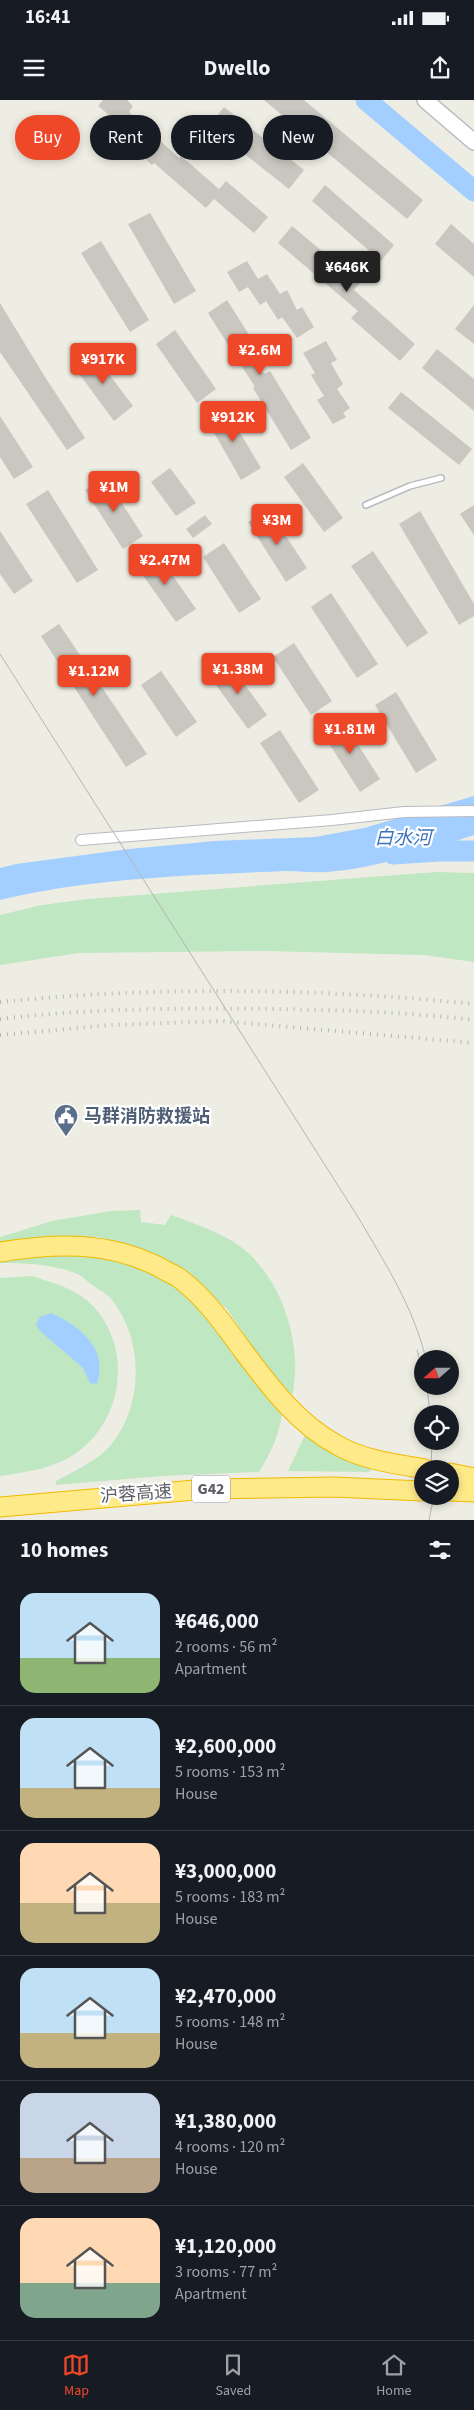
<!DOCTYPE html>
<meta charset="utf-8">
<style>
body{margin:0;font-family:"Source Sans 3","Noto Sans SC",sans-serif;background:#242831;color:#f1f3f6;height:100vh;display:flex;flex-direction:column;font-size:19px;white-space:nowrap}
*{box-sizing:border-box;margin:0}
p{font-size:16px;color:#9ea1a6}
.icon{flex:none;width:28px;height:28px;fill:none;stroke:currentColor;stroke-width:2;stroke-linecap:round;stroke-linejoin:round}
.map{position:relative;height:1420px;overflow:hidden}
.drawer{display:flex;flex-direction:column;background:#171b24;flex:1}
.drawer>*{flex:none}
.top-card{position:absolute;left:15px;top:15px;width:445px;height:45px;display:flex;gap:10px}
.needle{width:32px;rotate:249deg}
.fabs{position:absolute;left:414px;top:1250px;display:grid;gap:10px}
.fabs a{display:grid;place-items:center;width:45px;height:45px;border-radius:50%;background:#171b24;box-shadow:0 2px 8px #0003;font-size:25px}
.price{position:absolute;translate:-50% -42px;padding:0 11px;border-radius:5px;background:#ee4829;color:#fff;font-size:16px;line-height:32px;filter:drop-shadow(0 1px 2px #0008)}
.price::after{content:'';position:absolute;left:50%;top:30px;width:15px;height:11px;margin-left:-8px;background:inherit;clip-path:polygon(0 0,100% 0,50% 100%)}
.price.current{background:#222;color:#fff}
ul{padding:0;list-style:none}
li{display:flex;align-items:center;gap:15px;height:125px;padding:0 20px}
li+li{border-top:1px solid #363941}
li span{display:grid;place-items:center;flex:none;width:140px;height:100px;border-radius:15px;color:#555}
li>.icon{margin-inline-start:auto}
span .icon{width:60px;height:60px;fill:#fffc;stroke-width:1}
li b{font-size:21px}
h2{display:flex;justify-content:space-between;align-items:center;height:60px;padding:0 20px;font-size:21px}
.pill{padding:0 18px;border-radius:22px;background:#171b24;box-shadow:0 2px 8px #0003;font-size:18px;line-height:45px}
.pill.current{background:#ee4829;color:#fff}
.status{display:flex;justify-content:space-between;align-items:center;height:35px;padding:0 25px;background:#171b24;direction:ltr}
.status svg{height:14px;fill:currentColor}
header{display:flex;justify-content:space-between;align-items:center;height:65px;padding:0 20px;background:#171b24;font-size:22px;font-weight:700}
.menu{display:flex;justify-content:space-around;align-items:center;height:70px;border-top:1px solid #363941;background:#171b24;font-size:14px;color:#9ea1a6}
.menu a{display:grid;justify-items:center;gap:2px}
.menu .current{color:#ee4829}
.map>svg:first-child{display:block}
</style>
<div class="status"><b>16:41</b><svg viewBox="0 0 49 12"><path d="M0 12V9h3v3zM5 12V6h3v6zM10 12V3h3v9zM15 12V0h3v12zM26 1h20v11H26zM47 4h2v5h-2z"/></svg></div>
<header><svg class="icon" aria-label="menu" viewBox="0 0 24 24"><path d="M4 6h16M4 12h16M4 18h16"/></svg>Dwello<svg class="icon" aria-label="share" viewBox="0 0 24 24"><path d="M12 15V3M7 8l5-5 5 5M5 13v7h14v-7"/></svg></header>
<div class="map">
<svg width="474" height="1420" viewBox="0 0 474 1420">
<rect width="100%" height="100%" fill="#eeede3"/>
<g fill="#bee7c2">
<polygon points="436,772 474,773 474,862 424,855 267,851 79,853 0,865 0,815 42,805 88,799"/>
<path d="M140,1110L141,1122L165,1125L171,1115C195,1124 221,1132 241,1147C274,1172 293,1219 295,1259C296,1270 294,1282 293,1294L288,1292L256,1252L227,1209L185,1172L145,1150L99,1137L50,1136L0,1144V1137L52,1121L111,1111Z"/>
<path d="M49,1153C71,1155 96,1153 118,1158C188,1175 239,1258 282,1311C280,1335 271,1352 259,1372L162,1376L56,1385V1381C74,1371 97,1361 110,1346C144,1306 144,1240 112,1200C107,1193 97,1189 91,1184C86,1180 81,1175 75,1173C51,1164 26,1163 0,1163V1159Z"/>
<path d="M32,1176C54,1183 77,1189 93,1206C132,1248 124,1317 79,1351C57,1368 27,1372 0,1376V1178Z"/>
<polygon points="306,1333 349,1362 371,1369 369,1372 288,1371"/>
</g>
<g fill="#a2cfff">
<path d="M474,696V735C426,751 378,768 327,772C314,773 300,771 286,771C192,775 91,778 0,800V768L16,764L129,749L215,741L315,737L364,728Z"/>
<path d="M51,1213C80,1226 109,1249 97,1284L90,1283L83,1268L40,1231L36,1225L40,1217Z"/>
</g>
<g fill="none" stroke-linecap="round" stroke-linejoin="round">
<g stroke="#a2cfff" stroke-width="21">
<polyline points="366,0 474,91"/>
<polyline points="393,754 440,751 474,751"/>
</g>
</g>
<g fill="#c9c7c0">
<polygon points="103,0 127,0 133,6 129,12 179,58 181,56 219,89 226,81 268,117 254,133 214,99 206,108 154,63 152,65 114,29 119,23 98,6"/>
<polygon points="264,0 304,0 423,100 407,119"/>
<polygon points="224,7 304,70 289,89 209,26"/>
<polygon points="325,85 394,145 381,161 312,101"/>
<polygon points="150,113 196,191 174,204 128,124"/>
<polygon points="451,124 474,144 474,177 435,144"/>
<polygon points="292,126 360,183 354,190 415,244 400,261 351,218 358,211 278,143"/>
<polygon points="101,141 149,220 130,232 81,153"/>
<polygon points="247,161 258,179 267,174 280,194 287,190 297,210 302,207 314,227 297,238 282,217 278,220 266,201 260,205 248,187 239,192 227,172"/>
<polygon points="227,200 265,260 258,265 264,274 270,271 311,338 291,350 253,288 255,287 208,213"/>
<polygon points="0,203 45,277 85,338 67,350 0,252"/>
<polygon points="474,205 474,244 455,229"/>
<polygon points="175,230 216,289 197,303 156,244"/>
<polygon points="326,241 337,260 331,263 343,284 337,289 350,308 343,313 346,317 333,324 317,300 324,296 311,275 315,273 303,253"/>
<polygon points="437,249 474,279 474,311 422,268"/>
<polygon points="91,250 133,306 114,321 72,264"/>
<polygon points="401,292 472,349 459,365 388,308"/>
<polygon points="224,306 261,368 241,380 205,317"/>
<polygon points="0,316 33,367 14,379 0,357"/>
<polygon points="303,363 343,418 324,432 284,377"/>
<polygon points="170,368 196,403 176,416 151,382"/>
<polygon points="105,377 143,436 123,449 85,390"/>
<polygon points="48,390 98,470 77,483 26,404"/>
<polygon points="474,405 474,435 460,414"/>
<polygon points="268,409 307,468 286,482 248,422"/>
<polygon points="420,411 474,504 474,516 459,525 399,424"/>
<polygon points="205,415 212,424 193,438 186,429"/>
<polygon points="0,431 33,481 14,494 0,474"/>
<polygon points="224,443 261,499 239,513 203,457"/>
<polygon points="155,450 196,509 176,522 135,464"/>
<polygon points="373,451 428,533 407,547 351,466"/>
<polygon points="331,493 378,564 357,578 311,507"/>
<polygon points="59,524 147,654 126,667 41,536"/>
<polygon points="294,543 332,601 311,615 273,557"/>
<polygon points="227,560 267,615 248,629 208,574"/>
<polygon points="161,571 197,622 176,637 141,585"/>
<polygon points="396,592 437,660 416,673 375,605"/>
<polygon points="341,618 380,679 360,692 321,631"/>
<polygon points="280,630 319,690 299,703 260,643"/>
</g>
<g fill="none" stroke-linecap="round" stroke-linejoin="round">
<defs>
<polyline id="lane" points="366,405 410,386 441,378"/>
<polyline id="street" points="81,740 332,720 404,712 474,711"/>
<polyline id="secondary" points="425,0 474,42"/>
<g id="highway">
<path d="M0,1152C56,1143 107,1141 159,1167C165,1171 173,1174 179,1178C205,1197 225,1226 244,1252C270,1287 298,1324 337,1345C363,1360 396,1364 425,1369"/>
<polyline points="450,1373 474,1378"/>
<polyline points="450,1391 474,1392"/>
<polyline points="0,1407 207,1389 334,1387 422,1391"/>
</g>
</defs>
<use href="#lane" stroke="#b8bac0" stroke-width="8"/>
<use href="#street" stroke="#b8bac0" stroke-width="12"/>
<use href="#secondary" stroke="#b9bbc2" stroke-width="18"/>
<use href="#highway" stroke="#f1b900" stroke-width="21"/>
<use href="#lane" stroke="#fff" stroke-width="5"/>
<use href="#street" stroke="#fff" stroke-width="10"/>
<use href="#secondary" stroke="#fff" stroke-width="15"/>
<use href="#highway" stroke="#ffea89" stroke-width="19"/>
<g stroke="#b4b5b5" stroke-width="1">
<path d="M0,554L358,1117C385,1163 413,1206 426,1259"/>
<polyline points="417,1250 422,1270"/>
<polyline points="427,1286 430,1314"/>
<polyline points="431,1369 432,1341"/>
<polyline points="429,1420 434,1396"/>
</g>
<g stroke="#b4b5b5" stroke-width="4" stroke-dasharray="1 6" stroke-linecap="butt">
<path d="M0,902C157,886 317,888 474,904"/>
<path d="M0,919C91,908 182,908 273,909C340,910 407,912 474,920"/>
<polyline points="0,935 112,925 221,921 474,943"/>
</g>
</g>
<defs>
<symbol id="civic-pin" viewBox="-11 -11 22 30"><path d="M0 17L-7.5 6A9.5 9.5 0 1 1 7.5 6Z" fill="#5c6f8a" stroke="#fff"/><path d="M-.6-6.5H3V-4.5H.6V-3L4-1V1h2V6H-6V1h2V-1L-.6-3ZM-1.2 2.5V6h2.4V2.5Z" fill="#fff"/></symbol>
</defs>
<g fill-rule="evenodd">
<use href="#civic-pin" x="52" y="1002" width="28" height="38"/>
</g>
<g text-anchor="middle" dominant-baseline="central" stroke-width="4.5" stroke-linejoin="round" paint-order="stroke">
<rect fill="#fff" stroke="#8c8e92" stroke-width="1" x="192" y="1375.5" width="38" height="27" rx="4"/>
<g font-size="16" font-weight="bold" fill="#5b5e64">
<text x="211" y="1389">G42</text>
</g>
<g font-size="18" font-weight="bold" fill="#4e5e75" stroke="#fff" text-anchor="start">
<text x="84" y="1016">马群消防救援站</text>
</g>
<g font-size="18" fill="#5b5e64" stroke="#fff">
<text transform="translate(136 1394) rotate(-4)">沪蓉高速</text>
</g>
<g font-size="19" font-style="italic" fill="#3f73bd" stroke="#fff">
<text x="403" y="738">白水河</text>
</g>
</g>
</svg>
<div class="fabs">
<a><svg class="needle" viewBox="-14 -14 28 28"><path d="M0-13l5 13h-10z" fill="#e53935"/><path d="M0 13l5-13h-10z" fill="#9ea1a6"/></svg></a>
<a><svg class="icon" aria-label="locate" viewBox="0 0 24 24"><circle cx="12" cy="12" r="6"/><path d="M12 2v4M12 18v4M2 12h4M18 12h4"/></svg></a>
<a><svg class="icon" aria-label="layers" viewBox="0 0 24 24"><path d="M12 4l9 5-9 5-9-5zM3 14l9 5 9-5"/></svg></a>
</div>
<b class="price current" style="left:347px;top:193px">¥646K</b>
<b class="price" style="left:260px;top:276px">¥2.6M</b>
<b class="price" style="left:103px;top:285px">¥917K</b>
<b class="price" style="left:233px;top:343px">¥912K</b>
<b class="price" style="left:114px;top:413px">¥1M</b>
<b class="price" style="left:277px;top:446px">¥3M</b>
<b class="price" style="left:165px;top:486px">¥2.47M</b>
<b class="price" style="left:238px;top:595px">¥1.38M</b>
<b class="price" style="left:94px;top:597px">¥1.12M</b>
<b class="price" style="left:350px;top:655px">¥1.81M</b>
<div class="top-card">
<a class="pill current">Buy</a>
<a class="pill">Rent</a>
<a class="pill">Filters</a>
<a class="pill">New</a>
</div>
</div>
<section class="drawer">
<h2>10 homes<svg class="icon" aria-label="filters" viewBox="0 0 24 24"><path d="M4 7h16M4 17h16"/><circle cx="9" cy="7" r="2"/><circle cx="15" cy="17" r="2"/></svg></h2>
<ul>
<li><span style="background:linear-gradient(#bfe0f5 65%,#8fb573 0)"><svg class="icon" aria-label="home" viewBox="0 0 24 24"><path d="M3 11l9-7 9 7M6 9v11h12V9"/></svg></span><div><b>¥646,000</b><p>2 rooms · 56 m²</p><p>Apartment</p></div></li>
<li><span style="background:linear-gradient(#bfe0f5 70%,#c2b280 0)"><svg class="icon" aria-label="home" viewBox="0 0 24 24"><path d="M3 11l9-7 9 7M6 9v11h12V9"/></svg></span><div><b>¥2,600,000</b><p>5 rooms · 153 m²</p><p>House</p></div></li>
<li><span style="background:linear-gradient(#ffd9b3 60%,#c2b280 0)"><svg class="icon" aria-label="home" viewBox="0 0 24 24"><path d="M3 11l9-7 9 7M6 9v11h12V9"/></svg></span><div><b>¥3,000,000</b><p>5 rooms · 183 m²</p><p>House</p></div></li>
<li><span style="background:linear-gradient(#bfe0f5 65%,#c2b280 0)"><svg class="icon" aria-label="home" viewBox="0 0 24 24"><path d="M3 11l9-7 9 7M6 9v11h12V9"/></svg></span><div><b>¥2,470,000</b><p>5 rooms · 148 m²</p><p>House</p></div></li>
<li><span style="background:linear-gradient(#c9d6e8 65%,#b9a48a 0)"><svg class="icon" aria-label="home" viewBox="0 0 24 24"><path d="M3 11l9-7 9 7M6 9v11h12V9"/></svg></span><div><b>¥1,380,000</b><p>4 rooms · 120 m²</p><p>House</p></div></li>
<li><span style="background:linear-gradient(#ffd9b3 65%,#7fa58c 0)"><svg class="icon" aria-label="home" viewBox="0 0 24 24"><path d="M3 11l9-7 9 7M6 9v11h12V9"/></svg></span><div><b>¥1,120,000</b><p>3 rooms · 77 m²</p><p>Apartment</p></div></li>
</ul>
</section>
<nav class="menu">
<a class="current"><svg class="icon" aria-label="map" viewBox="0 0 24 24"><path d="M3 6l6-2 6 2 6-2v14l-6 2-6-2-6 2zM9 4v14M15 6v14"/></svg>Map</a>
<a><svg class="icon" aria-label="saved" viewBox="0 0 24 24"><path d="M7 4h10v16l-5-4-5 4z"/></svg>Saved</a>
<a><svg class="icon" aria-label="home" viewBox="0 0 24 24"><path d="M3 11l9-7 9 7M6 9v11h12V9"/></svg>Home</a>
</nav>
